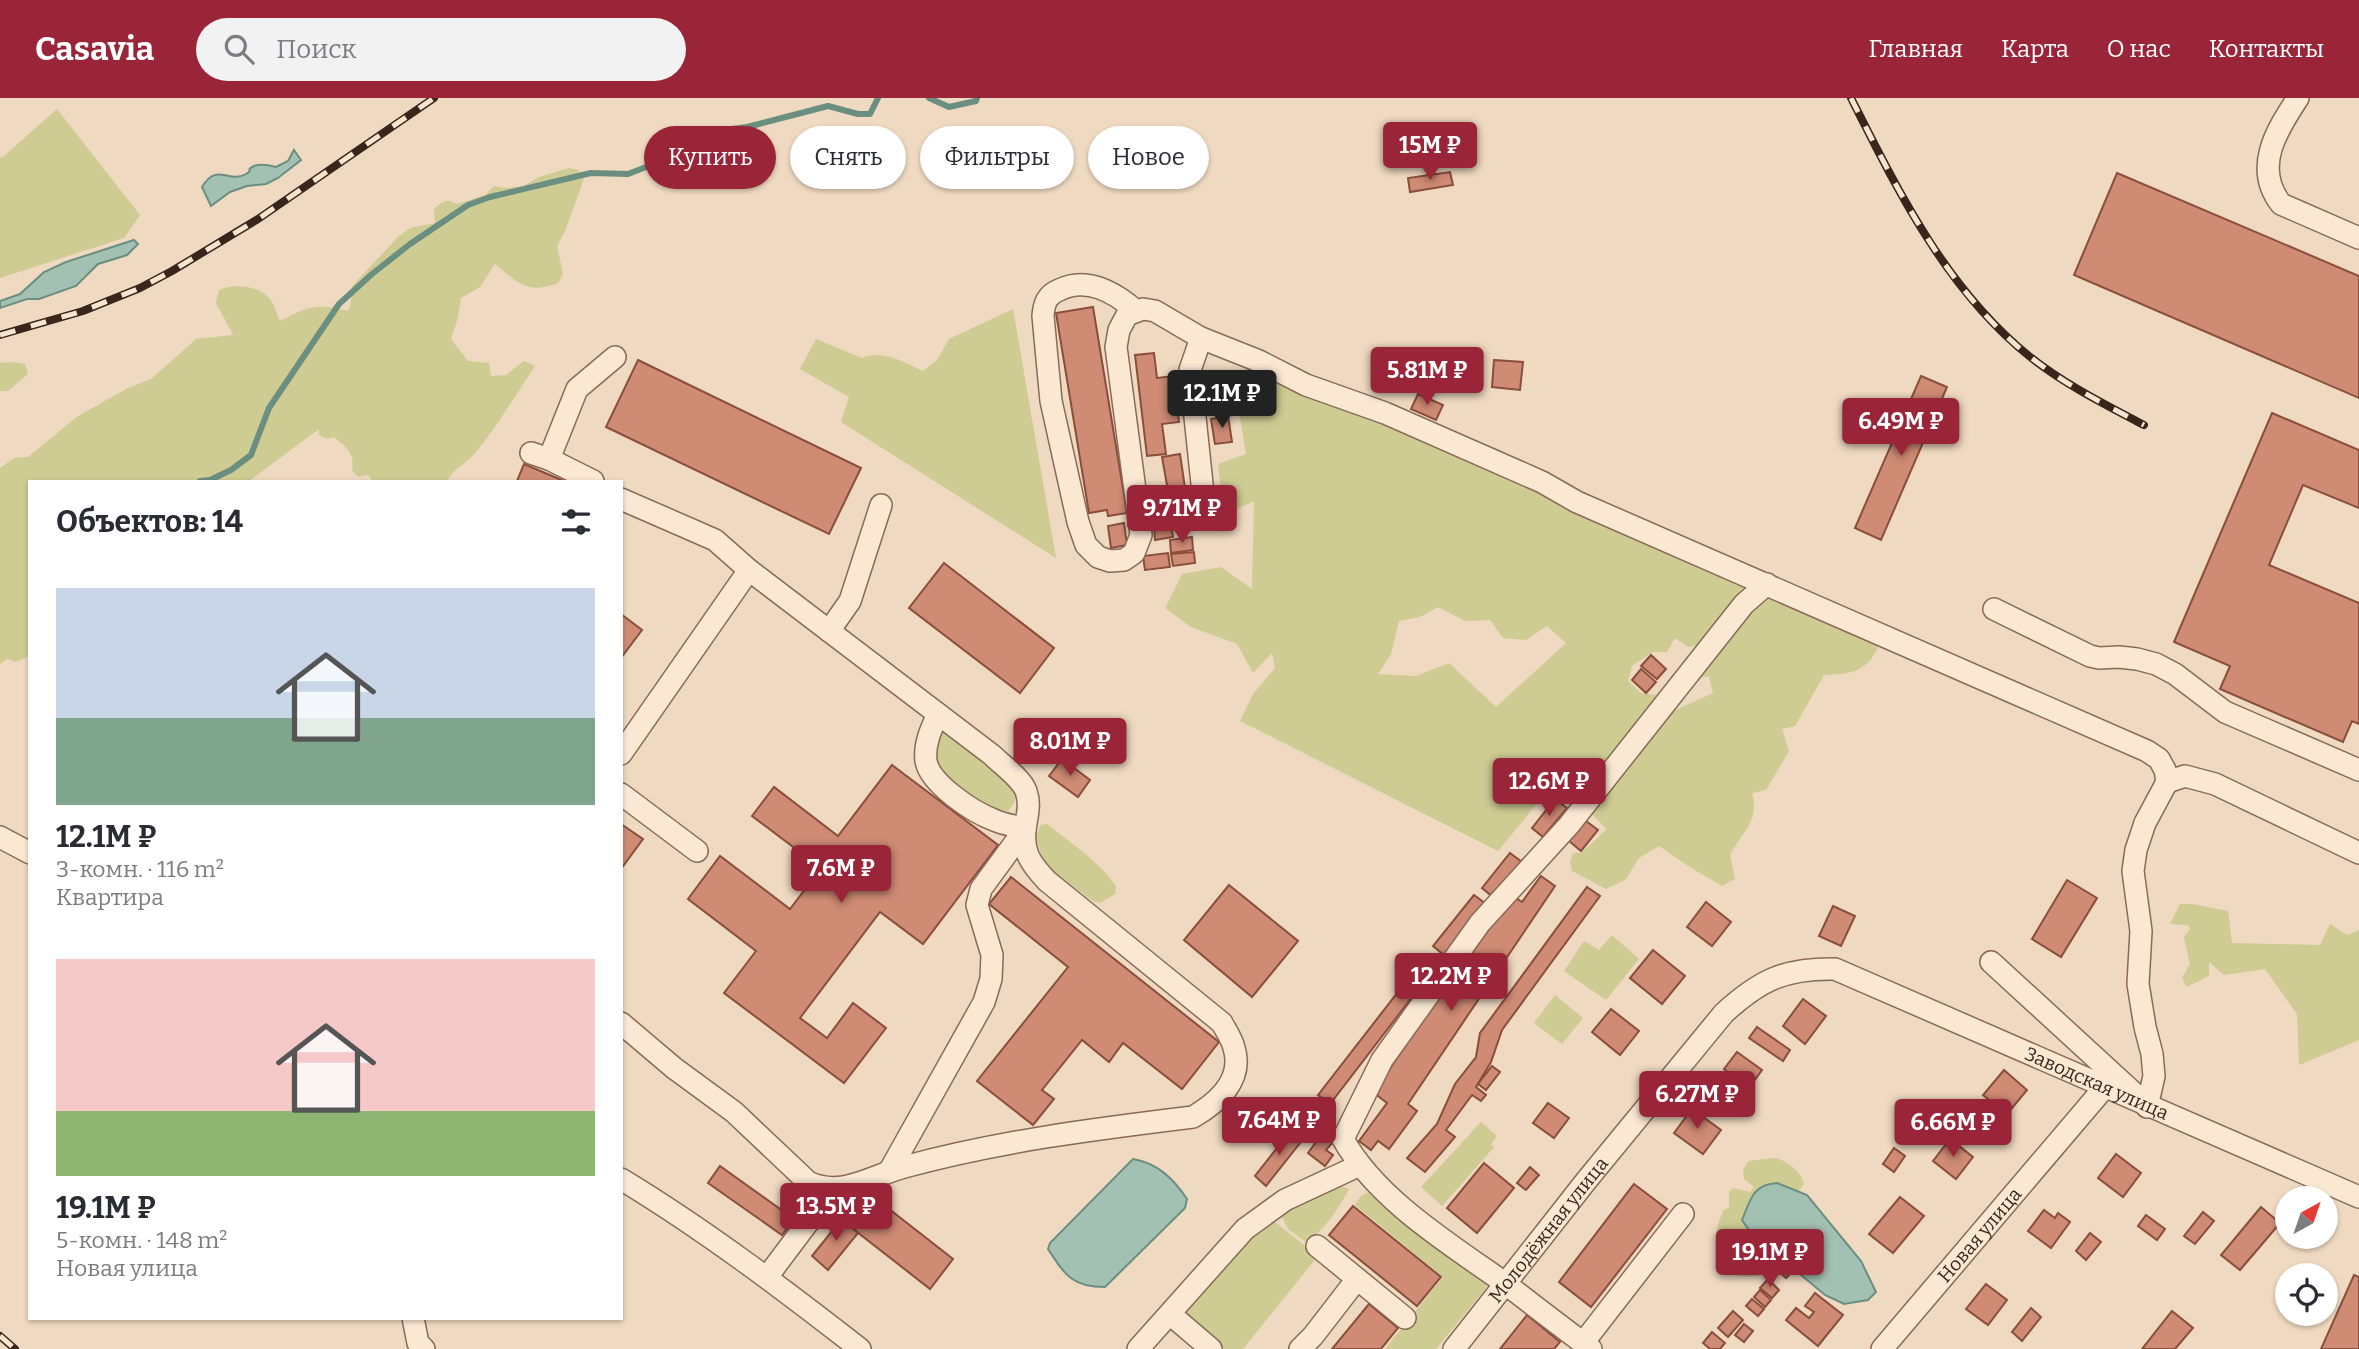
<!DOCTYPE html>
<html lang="ru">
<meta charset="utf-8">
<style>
body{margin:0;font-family:Bitter,serif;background:#f2f2f3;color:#2b2b33;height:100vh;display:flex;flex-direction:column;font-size:26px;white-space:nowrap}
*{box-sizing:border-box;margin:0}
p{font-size:23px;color:#7c7c81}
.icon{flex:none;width:38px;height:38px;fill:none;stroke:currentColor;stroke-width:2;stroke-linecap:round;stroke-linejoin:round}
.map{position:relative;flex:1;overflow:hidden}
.drawer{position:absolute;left:28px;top:382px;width:595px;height:840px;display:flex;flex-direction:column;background:#fff;border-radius:0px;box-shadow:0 2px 5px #0004}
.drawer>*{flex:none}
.hud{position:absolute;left:644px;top:28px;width:665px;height:63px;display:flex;gap:14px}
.needle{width:46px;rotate:40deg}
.tools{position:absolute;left:2275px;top:1088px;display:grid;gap:14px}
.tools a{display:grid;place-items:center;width:63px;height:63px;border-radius:50%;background:#fff;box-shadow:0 2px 5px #0004;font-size:35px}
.price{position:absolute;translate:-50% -60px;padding:0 16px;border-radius:7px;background:#9a2539;color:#fff;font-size:23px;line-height:46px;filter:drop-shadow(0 2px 4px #0008)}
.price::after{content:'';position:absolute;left:50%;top:42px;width:21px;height:16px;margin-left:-10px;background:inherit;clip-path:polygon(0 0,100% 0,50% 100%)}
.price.active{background:#222;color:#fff}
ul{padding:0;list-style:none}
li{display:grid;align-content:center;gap:14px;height:371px;padding:0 28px}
li span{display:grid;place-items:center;height:217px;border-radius:0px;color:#555}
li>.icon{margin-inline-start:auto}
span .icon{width:126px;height:126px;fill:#fffc;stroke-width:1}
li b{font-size:30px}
h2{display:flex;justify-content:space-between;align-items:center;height:84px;padding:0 28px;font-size:30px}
.pill{padding:0 24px;border-radius:32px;background:#fff;box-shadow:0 2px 5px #0004;font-size:24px;line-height:63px}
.pill.active{background:#9a2539;color:#fff}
header{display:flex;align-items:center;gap:42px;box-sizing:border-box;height:98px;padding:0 35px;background:#9a2539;color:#fff}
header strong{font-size:33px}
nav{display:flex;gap:38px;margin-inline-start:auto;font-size:24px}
.search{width:490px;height:63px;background:#f2f2f3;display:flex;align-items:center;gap:18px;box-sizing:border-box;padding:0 24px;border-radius:38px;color:#7c7c81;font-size:26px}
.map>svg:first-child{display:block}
</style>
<header>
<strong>Casavia</strong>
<div class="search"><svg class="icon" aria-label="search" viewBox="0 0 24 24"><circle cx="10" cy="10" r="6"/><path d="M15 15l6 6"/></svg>Поиск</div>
<nav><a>Главная</a><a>Карта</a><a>О нас</a><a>Контакты</a></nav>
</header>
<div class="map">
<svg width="2359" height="1251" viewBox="0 0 2359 1251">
<rect width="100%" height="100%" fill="#efd9c0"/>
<g fill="#cecb93" fill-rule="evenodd">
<polygon points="57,11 140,117 124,140 0,180 0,58 2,60"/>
<path d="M569,70L578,72L584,81L565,133L557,148L563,176L558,185C528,197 517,184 495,166L480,189L461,200L458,220L451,241L468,263L489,265L491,278L506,277L524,263L535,268C516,296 498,327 477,353C467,365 454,370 447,383H373L368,377L358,379L352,372C355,355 346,349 334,339L327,341L319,337V331L249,383H30V558L16,564L7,561L0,566V370L14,360L28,359L78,318L128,290L151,281L196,241L233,237L216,205L219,192C234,185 260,187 271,202C275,208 277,217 280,223C308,208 317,205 348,213C353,203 350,196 353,187L398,139L410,130L435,125L434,111C443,103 447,100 457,106L485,97L494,88L506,90L524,88L539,79Z"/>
<path d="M1013,211L1056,460L841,324L849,299L800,271L816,241L862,260C882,251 904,264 923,273L937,262L949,241Z"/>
<polygon points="10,264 25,266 28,276 8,293 0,293 0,265"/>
<path d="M1249,269L1395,329L1880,544C1869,574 1852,576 1824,577L1795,628L1782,631L1789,653L1766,692L1752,695C1760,723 1742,734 1730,757L1735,781L1722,788L1688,768L1659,748L1639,760L1625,782L1606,791L1572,773L1570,764L1573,755H1581L1607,731L1579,704L1553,686L1498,753L1240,623L1253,596L1275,570L1272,555L1253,575L1237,546L1191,529L1165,510L1182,476L1221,469L1252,491L1254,403L1224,417L1218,366L1246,356L1236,295L1238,278ZM1438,509L1465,523L1490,522L1503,540L1526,542L1547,528L1566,545L1496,609L1449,565L1416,578L1378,576L1391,556L1399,523L1420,519ZM1675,540L1688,549L1704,546L1698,578L1709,579L1713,595L1671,614L1657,605L1656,597L1641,595L1628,583L1632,568L1653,554H1667Z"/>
<path d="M941,629C956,641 1017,681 1016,699C1016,704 1011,709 1008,713C990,715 947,688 938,672C929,658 936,643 941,629Z"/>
<polygon points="1047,726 1088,758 1105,774 1116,788 1115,796 1100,805 1093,803 1046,769 1035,739 1041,727"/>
<polygon points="2180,806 2192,806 2228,813 2232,845 2320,847 2330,826 2347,837 2359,832 2359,942 2299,967 2297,916 2265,871 2224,877 2209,864 2209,878 2187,889 2182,880 2190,866 2184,839 2190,831 2188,827 2170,826"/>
<polygon points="1612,837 1639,861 1606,902 1564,873 1584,843 1599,852"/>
<polygon points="1555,897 1583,920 1562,946 1534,925"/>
<polygon points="1481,1024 1497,1038 1491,1046 1494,1049 1442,1108 1421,1089"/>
<path d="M1776,1060C1789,1064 1801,1073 1804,1086L1789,1106L1780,1155L1768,1175C1752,1180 1739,1181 1725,1173L1723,1163L1725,1155C1711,1143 1717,1126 1724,1112L1729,1109V1094L1733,1090L1750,1094L1754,1089L1744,1081L1743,1072L1748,1063Z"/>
<path d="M1335,1086L1349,1091C1339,1110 1324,1133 1306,1144L1288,1131L1282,1119L1289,1107Z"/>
<polygon points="1369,1094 1454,1165 1487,1182 1486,1190 1436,1251 1385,1251 1443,1179 1355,1107 1361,1098"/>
<polygon points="1275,1124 1318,1158 1243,1251 1224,1251 1184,1216 1249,1139"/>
</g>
<g fill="#a3c1b3" stroke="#6a8f80" stroke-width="2">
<path d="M294,52L301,62L278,80L266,86L247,88L230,94L211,108L202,89C217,64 228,86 246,76C255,71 244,73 254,68C261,65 269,67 276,69L288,63Z"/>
<polygon points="134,142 138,146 127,157 98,166 76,188 39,201 27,201 0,210 0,203 20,196 44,174 66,164"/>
<path d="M1133,1061C1157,1065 1173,1080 1187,1101L1185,1110L1105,1189C1072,1189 1065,1177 1048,1151L1050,1145Z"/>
<path d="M1777,1085L1807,1097L1861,1163L1876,1194L1868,1202L1844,1206L1825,1197L1751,1135L1742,1122C1751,1101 1752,1087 1777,1085Z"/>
</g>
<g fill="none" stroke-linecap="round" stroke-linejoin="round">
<g stroke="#6a8f80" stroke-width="6">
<polyline points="929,0 949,9 976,3 977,0"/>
<polyline points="200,383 210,382 231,372 251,357 269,310 339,206 372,176 410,146 468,107 490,99 591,75 628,76 677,57 709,34 747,29 828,8 858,16 870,16 878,0"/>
</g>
</g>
<g fill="#cf8b74" stroke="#894e3c" stroke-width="2">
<polygon points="1450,74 1453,87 1410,94 1408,80"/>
<polygon points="2117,75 2359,178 2359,300 2074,177"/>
<polygon points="1093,209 1127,415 1108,418 1107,412 1089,415 1056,215"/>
<polygon points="1154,255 1157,280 1173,278 1179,324 1162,326 1166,356 1147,358 1135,257"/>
<polygon points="638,262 861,370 829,436 606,329"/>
<polygon points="1494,262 1523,264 1520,292 1492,289"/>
<polygon points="1225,278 1229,303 1211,306 1207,280"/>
<polygon points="1921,278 1947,289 1881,442 1855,430"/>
<polygon points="1418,296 1443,307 1436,322 1411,311"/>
<polygon points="2272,315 2359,352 2359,410 2303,387 2269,467 2359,505 2359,626 2352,623 2343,644 2220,591 2230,568 2174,544"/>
<polygon points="1228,318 1232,344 1215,346 1211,321"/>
<polygon points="1180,356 1185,390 1168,393 1162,359"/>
<polygon points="524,366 564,383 517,383"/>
<polygon points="1168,404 1169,416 1152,418 1150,406"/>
<polygon points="1124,425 1127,447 1111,450 1108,428"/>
<polygon points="1171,427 1173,439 1155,442 1154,430"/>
<polygon points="1192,439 1193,452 1171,455 1170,442"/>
<polygon points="1194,454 1195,465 1173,468 1171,456"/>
<polygon points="1168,455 1170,469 1145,472 1143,458"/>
<polygon points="944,465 1054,550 1020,595 909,510"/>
<polygon points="621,516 642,532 621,560"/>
<polygon points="1651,557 1666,571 1657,581 1641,568"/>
<polygon points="1641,571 1656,584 1646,595 1632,582"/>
<polygon points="1062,661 1090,682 1078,699 1049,678"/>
<polygon points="892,667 998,747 923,846 880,814 800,920 827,940 853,905 886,930 844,985 724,895 756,853 688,801 720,758 790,811 821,770 752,718 774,689 838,738"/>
<polygon points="1555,701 1567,710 1543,739 1532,730"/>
<polygon points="1586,723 1598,732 1581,753 1569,743"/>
<polygon points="621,726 643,741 621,771"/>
<polygon points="1510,755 1522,764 1494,800 1482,790"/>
<polygon points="1541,778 1555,788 1408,1006 1417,1013 1389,1051 1378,1043 1371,1052 1359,1043 1387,1005 1374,995 1485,825 1513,798 1522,804"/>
<polygon points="1011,779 1219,944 1182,991 1123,945 1109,964 1082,942 1042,992 1054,1001 1033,1027 977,983 1068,869 989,806"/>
<polygon points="2067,782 2097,800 2061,859 2032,841"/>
<polygon points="1229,787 1298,843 1252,899 1184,842"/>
<polygon points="1587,789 1600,798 1502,932 1491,964 1476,989 1486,997 1481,1003 1472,997 1446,1032 1455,1039 1425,1074 1407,1060 1437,1026 1455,986 1476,959 1480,935"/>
<polygon points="1474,797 1486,806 1444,857 1433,848"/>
<polygon points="1706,804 1731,824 1712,848 1687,829"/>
<polygon points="1833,808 1855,818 1841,848 1819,838"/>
<polygon points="1653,852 1685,878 1662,906 1630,880"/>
<polygon points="1415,872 1426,881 1330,1006 1318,997"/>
<polygon points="1803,901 1826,918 1805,946 1783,928"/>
<polygon points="1611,911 1639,933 1620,957 1592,934"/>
<polygon points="1757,929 1790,952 1783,963 1749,940"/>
<polygon points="1737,954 1762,972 1749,990 1724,971"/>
<polygon points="1492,968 1500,974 1486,992 1478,986"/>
<polygon points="2004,972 2027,992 2007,1016 1983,997"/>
<polygon points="1548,1005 1569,1020 1554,1040 1533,1025"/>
<polygon points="1692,1011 1721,1032 1703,1056 1674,1035"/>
<polygon points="1292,1031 1304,1040 1266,1088 1255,1078"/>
<polygon points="1322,1036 1333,1044 1326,1052 1333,1057 1325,1068 1308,1055"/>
<polygon points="1950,1041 1973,1059 1956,1081 1933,1063"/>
<polygon points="1894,1050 1905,1058 1894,1074 1883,1066"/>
<polygon points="2116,1056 2141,1075 2123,1099 2098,1080"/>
<polygon points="1484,1065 1514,1090 1477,1135 1447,1110"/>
<polygon points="720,1068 794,1121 782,1137 708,1085"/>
<polygon points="1530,1069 1539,1077 1526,1092 1517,1085"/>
<polygon points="1634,1086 1667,1111 1591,1209 1559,1184"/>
<polygon points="1900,1099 1924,1118 1893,1155 1869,1136"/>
<polygon points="875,1100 953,1161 930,1191 852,1130"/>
<polygon points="1353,1108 1441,1179 1417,1208 1329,1137"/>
<polygon points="2261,1109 2280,1125 2240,1172 2221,1157"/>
<polygon points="2044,1112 2055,1120 2058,1115 2070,1124 2051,1150 2028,1133"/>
<polygon points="2203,1114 2214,1123 2195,1146 2184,1138"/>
<polygon points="845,1117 855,1126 852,1130 858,1135 828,1172 812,1158"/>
<polygon points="2146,1117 2165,1131 2157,1142 2138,1128"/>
<polygon points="2090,1135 2101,1144 2086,1162 2076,1153"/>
<polygon points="1782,1162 1794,1172 1786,1180 1775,1170"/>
<polygon points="2354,1177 2359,1179 2359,1251 2321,1251"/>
<polygon points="1768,1181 1779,1192 1772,1200 1760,1190"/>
<polygon points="1986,1186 2007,1202 1988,1227 1966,1211"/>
<polygon points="1760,1192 1771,1202 1765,1209 1754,1199"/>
<polygon points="1815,1195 1843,1217 1818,1248 1786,1222 1796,1210 1809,1220 1814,1214 1805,1208"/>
<polygon points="1752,1201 1764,1211 1758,1218 1746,1208"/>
<polygon points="1369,1206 1398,1230 1381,1251 1332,1251"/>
<polygon points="2031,1210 2041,1219 2022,1243 2012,1234"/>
<polygon points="1733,1213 1743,1222 1728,1239 1718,1230"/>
<polygon points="2172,1213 2193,1230 2175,1251 2142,1251"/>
<polygon points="1527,1217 1560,1244 1554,1251 1500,1251"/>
<polygon points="1744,1226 1753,1233 1744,1244 1735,1237"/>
<polygon points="1712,1234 1725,1245 1720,1251 1710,1251 1703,1245"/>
</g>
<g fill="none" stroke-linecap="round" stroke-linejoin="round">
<defs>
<g id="minor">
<path d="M2298,0C2276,33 2253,70 2281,106L2359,140"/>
<path d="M1135,212C1114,194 1087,178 1059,192C1047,197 1044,205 1043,218L1051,303L1078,424L1086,447L1098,459L1110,463L1124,462L1134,455L1141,437L1116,249L1119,232L1127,217L1143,211L1155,213L1201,240L1259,263L1306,287L1385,315L1542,384L1577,404L2147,653L2159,661L2165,672L2167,684L2145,725L2136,752L2133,773L2141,833L2138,886L2145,929L2152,956L2154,978L2147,1009"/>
<polyline points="1201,240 1190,272 1203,395"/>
<polyline points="531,355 549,361 593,383"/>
<polyline points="549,361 577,291 615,259"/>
<path d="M621,401L715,442L749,472L992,657C1002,667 1021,680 1026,693C1030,704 1028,714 1026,725C1021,752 1029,764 1047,783L1222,925C1226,933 1232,941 1234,950C1244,982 1217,1005 1193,1019C1095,1031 999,1043 904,1069C871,1078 842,1100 808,1084L734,1014L674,970L621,925"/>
<polyline points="1994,511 2090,558 2099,560 2119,559 2137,561 2156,566 2175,576 2225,614 2359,672"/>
<polyline points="829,533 850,503 881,407"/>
<polyline points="621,656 749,472"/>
<polyline points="2167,684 2185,678 2215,686 2359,755"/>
<polyline points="621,696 697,753"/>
<polyline points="0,739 30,755"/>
<polyline points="1991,864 2136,997"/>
<path d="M890,1072L984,904L991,881L992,857L977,807L981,791L1025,731C1015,728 1003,726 994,722C973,714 930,686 926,663C924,646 931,631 938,616"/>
<path d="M621,1081C705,1132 783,1191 860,1251"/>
<polyline points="1317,1148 1405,1220"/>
<polyline points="767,1179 809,1123 821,1090"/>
<polyline points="1170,1216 1211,1251"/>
<polyline points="413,1220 418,1245 424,1251"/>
<polyline points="1583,1245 1683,1116"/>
<polyline points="1138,1251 1245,1131 1285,1102 1360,1067"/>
<polyline points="1300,1251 1313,1238 1357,1181"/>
<path id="s1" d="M1454,1251L1586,1083L1724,915C1760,882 1785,870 1835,871L2359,1099"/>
<path d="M1591,1251C1563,1230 1534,1208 1506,1186C1450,1146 1377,1102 1343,1041L1382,962L1480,825L1569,727L1744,506L1767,486"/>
<path id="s2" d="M1882,1251L2104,990"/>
</g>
</defs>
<use href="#minor" stroke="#896a57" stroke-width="24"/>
<use href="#minor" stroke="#fae8d3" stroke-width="21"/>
<defs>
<g id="rail">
<path d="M1851,0C1898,93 1946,191 2029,258C2064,286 2104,306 2144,327"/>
<polyline points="0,237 83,213 140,190 172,173 258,121 434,0"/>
<polyline points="0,1238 15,1251"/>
</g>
</defs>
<use href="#rail" stroke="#38251c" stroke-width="8"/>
<use href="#rail" stroke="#f7e5d0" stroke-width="5" stroke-dasharray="16" stroke-linecap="butt"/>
</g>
<g text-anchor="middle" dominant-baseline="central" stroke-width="7" stroke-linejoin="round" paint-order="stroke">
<g font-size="19" fill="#38251c" stroke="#f7e5d0">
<text stroke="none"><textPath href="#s1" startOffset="840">Заводская улица</textPath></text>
<text stroke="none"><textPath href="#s1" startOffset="152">Молодёжная улица</textPath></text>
<text stroke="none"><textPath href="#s2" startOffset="150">Новая улица</textPath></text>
</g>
</g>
</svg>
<div class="tools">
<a><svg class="needle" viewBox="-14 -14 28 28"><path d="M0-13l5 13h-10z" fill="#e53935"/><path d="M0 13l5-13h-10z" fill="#7c7c81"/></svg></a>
<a><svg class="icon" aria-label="locate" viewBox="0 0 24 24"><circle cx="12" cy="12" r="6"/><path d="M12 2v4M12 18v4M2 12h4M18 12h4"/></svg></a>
</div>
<b class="price" style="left:1430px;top:84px">15M ₽</b>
<b class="price" style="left:1427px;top:309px">5.81M ₽</b>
<b class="price active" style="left:1222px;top:332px">12.1M ₽</b>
<b class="price" style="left:1901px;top:360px">6.49M ₽</b>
<b class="price" style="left:1182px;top:447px">9.71M ₽</b>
<b class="price" style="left:1070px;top:680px">8.01M ₽</b>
<b class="price" style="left:1549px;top:720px">12.6M ₽</b>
<b class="price" style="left:841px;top:807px">7.6M ₽</b>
<b class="price" style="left:1451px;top:915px">12.2M ₽</b>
<b class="price" style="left:1697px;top:1033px">6.27M ₽</b>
<b class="price" style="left:1279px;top:1059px">7.64M ₽</b>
<b class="price" style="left:1953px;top:1061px">6.66M ₽</b>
<b class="price" style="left:836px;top:1145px">13.5M ₽</b>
<b class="price" style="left:1770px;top:1191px">19.1M ₽</b>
<div class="hud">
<a class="pill active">Купить</a>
<a class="pill">Снять</a>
<a class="pill">Фильтры</a>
<a class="pill">Новое</a>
</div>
<section class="drawer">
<h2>Объектов: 14<svg class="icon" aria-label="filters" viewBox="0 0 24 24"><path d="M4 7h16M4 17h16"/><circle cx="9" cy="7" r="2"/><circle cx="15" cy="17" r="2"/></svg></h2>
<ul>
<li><span style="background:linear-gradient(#c9d6e8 60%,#7fa58c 0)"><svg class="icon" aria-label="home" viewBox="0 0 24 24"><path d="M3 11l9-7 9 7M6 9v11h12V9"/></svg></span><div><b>12.1M ₽</b><p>3-комн. · 116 m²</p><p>Квартира</p></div></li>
<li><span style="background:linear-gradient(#f6c9c9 70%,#8fb573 0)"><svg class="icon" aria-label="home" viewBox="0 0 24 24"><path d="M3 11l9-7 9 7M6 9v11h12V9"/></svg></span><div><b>19.1M ₽</b><p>5-комн. · 148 m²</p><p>Новая улица</p></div></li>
</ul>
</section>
</div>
